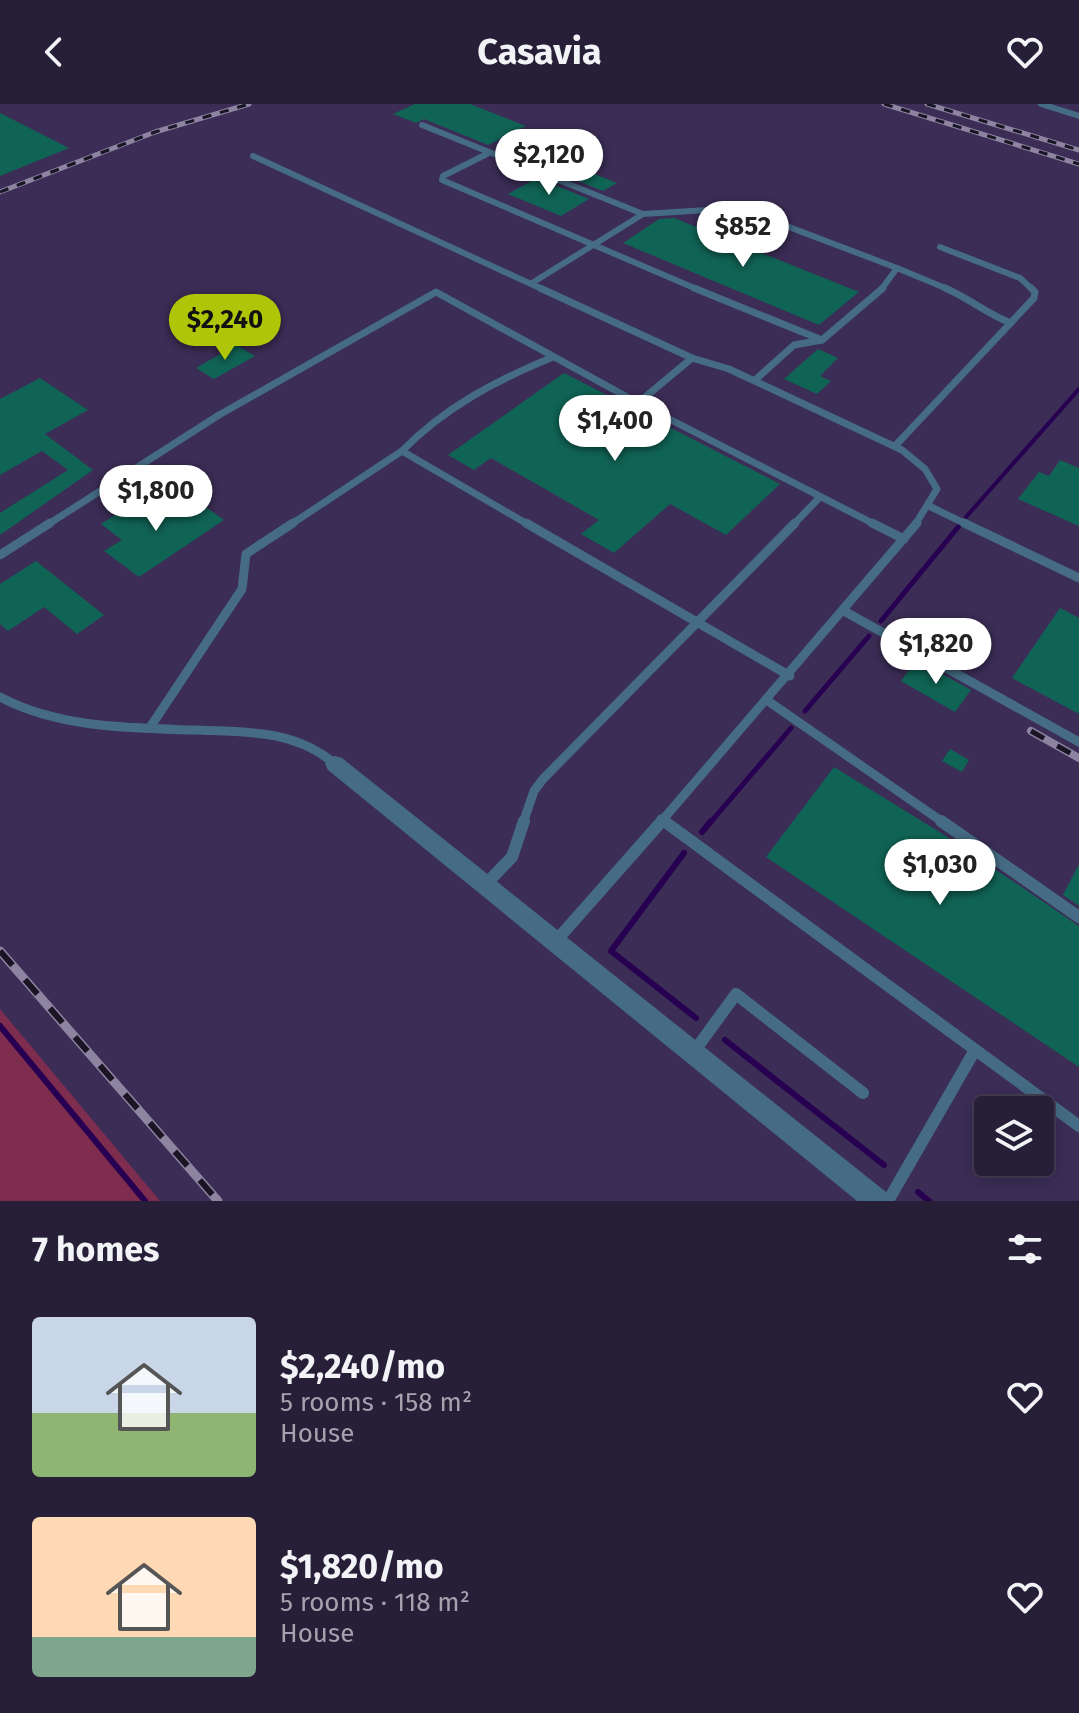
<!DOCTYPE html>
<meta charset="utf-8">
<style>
body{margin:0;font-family:"Fira Sans",sans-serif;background:#2f2740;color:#f1f3f6;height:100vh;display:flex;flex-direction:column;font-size:30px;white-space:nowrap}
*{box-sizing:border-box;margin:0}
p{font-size:26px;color:#a4a2ae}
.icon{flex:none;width:44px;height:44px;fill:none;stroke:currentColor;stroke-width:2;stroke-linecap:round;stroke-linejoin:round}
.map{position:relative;height:1097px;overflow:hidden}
.drawer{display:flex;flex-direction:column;background:#271f38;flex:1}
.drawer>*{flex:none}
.tools{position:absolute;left:974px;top:992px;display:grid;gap:16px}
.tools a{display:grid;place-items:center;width:80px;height:80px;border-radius:8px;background:#271f38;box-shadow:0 4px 20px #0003,0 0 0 2px #433d53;font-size:40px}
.price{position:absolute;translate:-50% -68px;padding:0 18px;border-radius:28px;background:#fff;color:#222;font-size:26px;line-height:52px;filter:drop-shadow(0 2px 4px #0008)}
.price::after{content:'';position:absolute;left:50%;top:48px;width:24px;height:18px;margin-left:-12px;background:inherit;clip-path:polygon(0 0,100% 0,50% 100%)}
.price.on{background:#afc507;color:#111}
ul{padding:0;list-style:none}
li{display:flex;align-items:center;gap:24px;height:200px;padding:0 32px}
li span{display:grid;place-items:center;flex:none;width:224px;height:160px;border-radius:8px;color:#555}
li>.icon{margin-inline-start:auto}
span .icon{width:96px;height:96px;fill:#fffc;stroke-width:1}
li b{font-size:34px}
h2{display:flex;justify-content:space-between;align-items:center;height:96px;padding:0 32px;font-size:34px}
header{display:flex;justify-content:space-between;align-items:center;height:104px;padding:0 32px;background:#271f38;font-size:36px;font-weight:700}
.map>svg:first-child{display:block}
</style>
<header><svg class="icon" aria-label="back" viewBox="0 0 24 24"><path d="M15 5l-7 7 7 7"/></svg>Casavia<svg class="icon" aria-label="heart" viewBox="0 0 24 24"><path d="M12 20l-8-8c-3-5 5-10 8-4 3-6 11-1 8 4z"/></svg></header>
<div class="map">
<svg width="1079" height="1097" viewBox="0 0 1079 1097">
<rect width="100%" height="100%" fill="#34294b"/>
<path fill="#3b2d56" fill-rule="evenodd" d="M0,0H1079V1097H160L0,905ZM988,1006H1040V1058H988Z"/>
<polygon fill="#7f2d4f" points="0,905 160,1097 0,1097"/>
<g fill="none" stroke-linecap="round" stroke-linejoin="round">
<polyline stroke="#270051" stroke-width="4" points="966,413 1079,285"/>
<g stroke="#270051" stroke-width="5">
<polyline points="881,517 959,422"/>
<polyline points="805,607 869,532"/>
<polyline points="710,719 791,624"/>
</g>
<g stroke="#270051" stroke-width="6">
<polyline points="702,728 711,717"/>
<polyline points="684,749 611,847 696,914"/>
<polyline points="0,922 145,1097"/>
<polyline points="725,936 884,1061"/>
<polyline points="918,1088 929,1097"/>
</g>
</g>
<g fill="#106456">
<polygon points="415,0 470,0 526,22 488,41 424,15 416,19 393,10"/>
<polygon points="0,9 69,44 0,72"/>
<polygon points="567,59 617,79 603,87 551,66"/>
<polygon points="537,74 589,95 561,112 508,90"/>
<polygon points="674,114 859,188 819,221 623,139 659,115"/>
<polygon points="236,241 255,252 214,275 196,264"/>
<polygon points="818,245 838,254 820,272 831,277 817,290 784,275"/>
<polygon points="564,269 780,380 726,431 670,400 614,449 581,430 599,416 491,354 474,366 448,351"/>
<polygon points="40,274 88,306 45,330 93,366 0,431 0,409 68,366 42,347 0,371 0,295"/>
<polygon points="1060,356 1079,364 1079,422 1018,395 1039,368 1049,372"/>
<polygon points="139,396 151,405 166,396 183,408 199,398 224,416 139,473 104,447 122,436 101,420"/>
<polygon points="36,457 104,511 77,530 44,503 8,527 0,520 0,480"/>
<polygon points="1060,504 1079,514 1079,610 1012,574"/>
<polygon points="917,556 971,586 955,608 901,577"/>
<polygon points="950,645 969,656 962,668 942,657"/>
<polygon points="834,663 946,732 1079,822 1079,963 766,753"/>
<polygon points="1079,760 1079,802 1063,791"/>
</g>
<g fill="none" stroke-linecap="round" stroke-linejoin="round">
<g stroke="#456c84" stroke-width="6">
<polyline points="1041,0 1079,12"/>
<polyline points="422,21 643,110 739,104 897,164 881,186"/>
<polyline points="487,50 443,72 442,76 699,186"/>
<polyline points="253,52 544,186"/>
<polyline points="940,143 1020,174 1033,186"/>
<polyline points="897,164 950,186"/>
<polyline points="532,179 643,110"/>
</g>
<g stroke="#456c84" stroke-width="7">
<polyline points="540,184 692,254 729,265 902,346 925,365 937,385 915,421"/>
<polyline points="694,184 822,236"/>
<path d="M945,184C969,194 987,210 1011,219"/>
<polyline points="755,276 794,241 822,236 883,184"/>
<polyline points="638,299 692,254"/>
<polyline points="895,342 1034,194 1035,188 1031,184"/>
<path d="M402,347C445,303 497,276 553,253"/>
<polyline points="929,402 968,421"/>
<polyline points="47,421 219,311 436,188 638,299 876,421"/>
<polyline points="290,421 402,347 529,421"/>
<polyline points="793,421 820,393"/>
</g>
<g stroke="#456c84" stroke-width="9">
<polyline points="526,419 790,572"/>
<polyline points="872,419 904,435"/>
<polyline points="964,419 1079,474"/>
<polyline points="0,451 50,419"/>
<polyline points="844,507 1079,638"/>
<path d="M0,593C58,624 129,624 194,626C245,628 294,625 335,660"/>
<polyline points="768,597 944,719"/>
<polyline points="151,622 242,485 246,450 293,419"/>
<polyline points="661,715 667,719"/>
<polyline points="523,719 534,687 543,675 795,419"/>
<polyline points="660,719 917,419"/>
</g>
<g stroke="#456c84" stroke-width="12">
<polyline points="664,717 1079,1022"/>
<polyline points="941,717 1079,813"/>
<polyline points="485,781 512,753 524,717"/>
<polyline points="555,838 662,717"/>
<polyline points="693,949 736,890 863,989"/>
<polyline points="888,1097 975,946"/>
</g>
<polygon fill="#456c84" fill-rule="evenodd" points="335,652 342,654 886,1088 890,1097 857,1097 328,666 325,660 328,654"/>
<defs>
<g id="rail-far2">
<polyline points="884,0 1079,60"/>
<polyline points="927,0 1079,46"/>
<polyline points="0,88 155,28 249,0"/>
</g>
<polyline id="rail-far1" points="1031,627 1079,654"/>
<polyline id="rail" points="0,847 218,1097"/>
</defs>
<use href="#rail-far2" stroke="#8c84a0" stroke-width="5"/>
<use href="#rail-far1" stroke="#8c84a0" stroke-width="8"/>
<use href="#rail" stroke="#8c84a0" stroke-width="9"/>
<use href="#rail-far2" stroke="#1a1525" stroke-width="3" stroke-dasharray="9" stroke-linecap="butt"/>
<use href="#rail-far1" stroke="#1a1525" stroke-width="5" stroke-dasharray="15" stroke-linecap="butt"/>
<use href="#rail" stroke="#1a1525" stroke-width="6" stroke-dasharray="19" stroke-linecap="butt"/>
</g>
</svg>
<div class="tools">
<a><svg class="icon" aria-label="layers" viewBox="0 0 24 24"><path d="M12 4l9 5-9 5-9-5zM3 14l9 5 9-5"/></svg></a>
</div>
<b class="price" style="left:549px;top:93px">$2,120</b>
<b class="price" style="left:743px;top:165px">$852</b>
<b class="price on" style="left:225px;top:258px">$2,240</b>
<b class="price" style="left:615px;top:359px">$1,400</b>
<b class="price" style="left:156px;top:429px">$1,800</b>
<b class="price" style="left:936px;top:582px">$1,820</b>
<b class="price" style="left:940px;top:803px">$1,030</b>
</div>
<section class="drawer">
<h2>7 homes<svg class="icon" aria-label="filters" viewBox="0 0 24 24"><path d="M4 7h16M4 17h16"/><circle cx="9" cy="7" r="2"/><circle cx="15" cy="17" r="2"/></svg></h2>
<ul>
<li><span style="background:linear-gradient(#c9d6e8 60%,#8fb573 0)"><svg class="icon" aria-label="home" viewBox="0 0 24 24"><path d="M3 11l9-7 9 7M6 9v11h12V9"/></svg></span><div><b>$2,240/mo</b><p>5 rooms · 158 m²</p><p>House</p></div><svg class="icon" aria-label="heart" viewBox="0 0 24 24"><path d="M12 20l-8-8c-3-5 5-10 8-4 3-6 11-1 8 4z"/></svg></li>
<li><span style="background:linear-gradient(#ffd9b3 75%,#7fa58c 0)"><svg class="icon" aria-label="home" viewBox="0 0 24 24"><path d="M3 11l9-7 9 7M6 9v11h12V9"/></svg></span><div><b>$1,820/mo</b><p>5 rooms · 118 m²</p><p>House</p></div><svg class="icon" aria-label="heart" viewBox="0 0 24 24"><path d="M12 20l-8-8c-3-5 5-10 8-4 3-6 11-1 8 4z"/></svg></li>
</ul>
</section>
